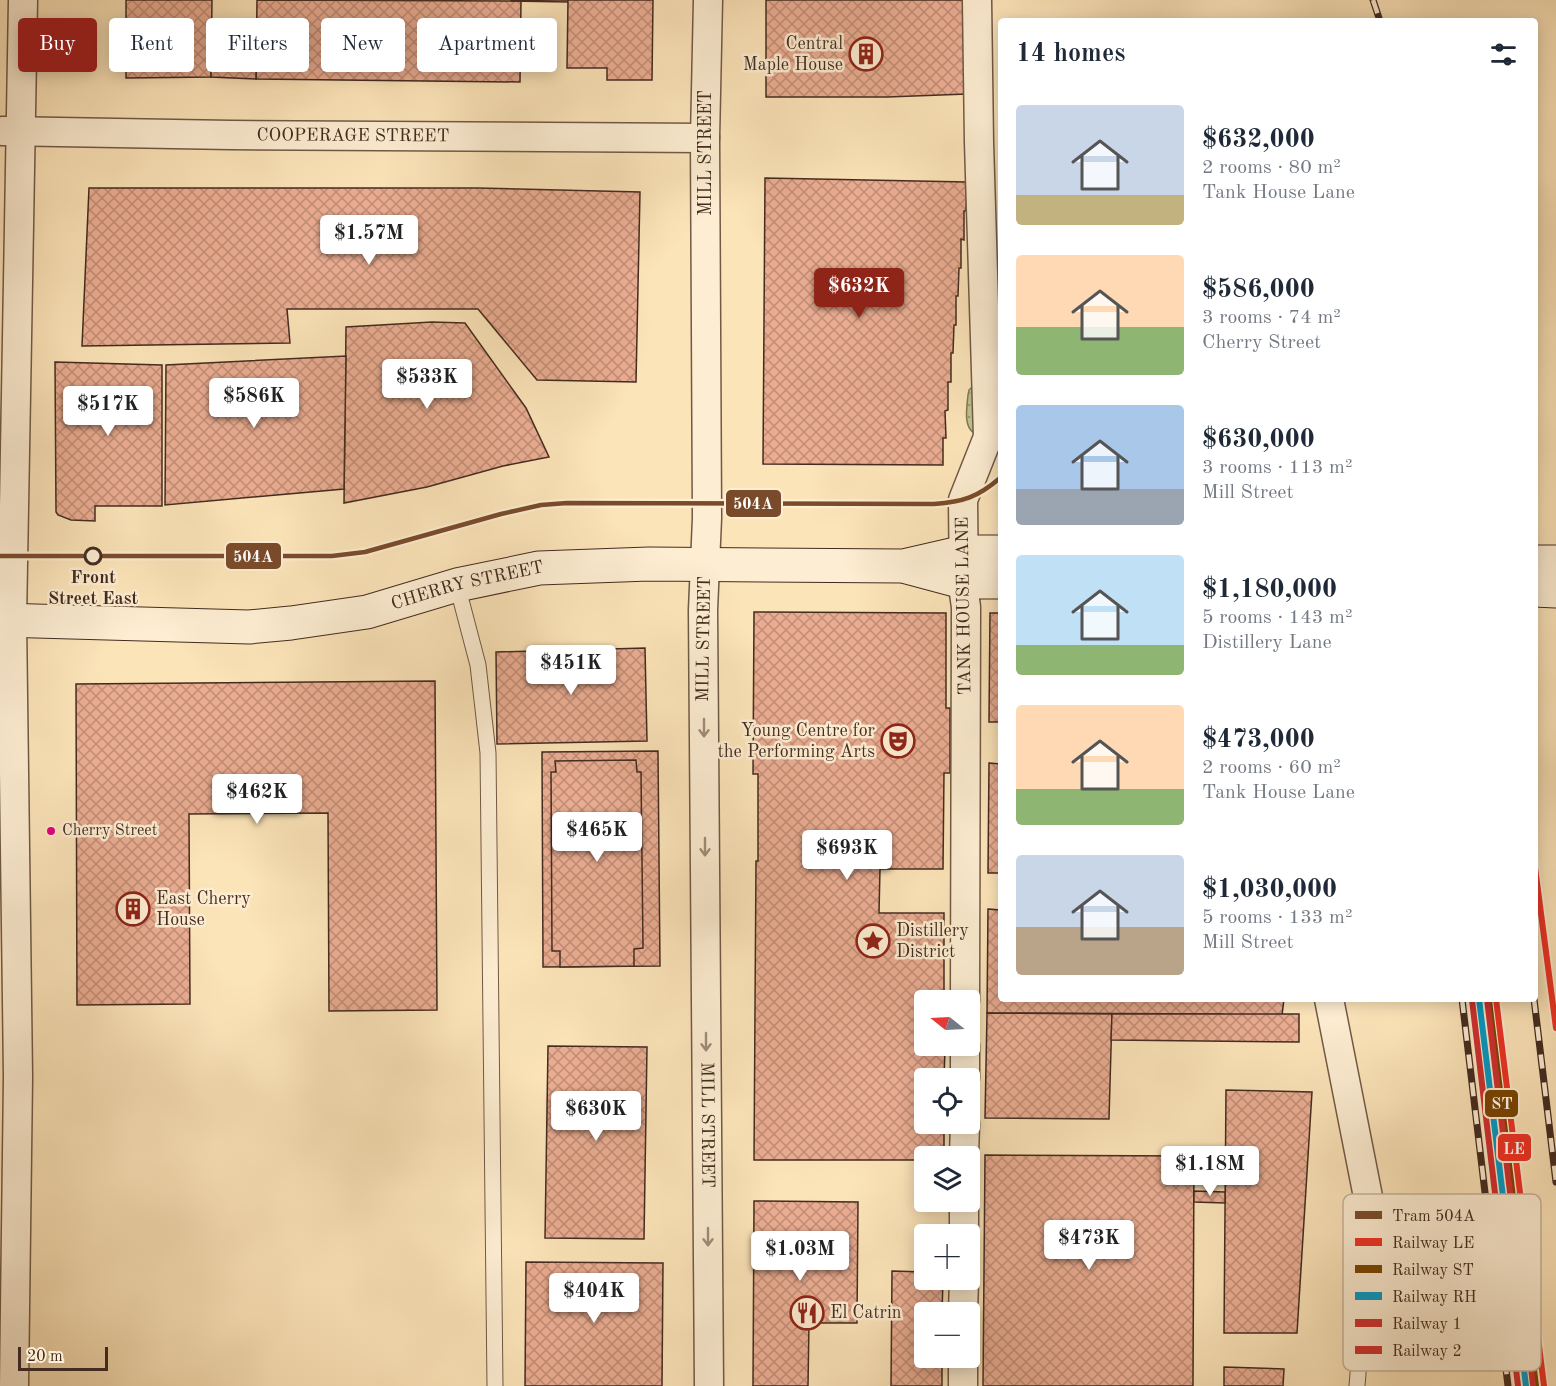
<!DOCTYPE html>
<meta charset="utf-8">
<style>
body{margin:0;font-family:"Old Standard TT",serif;background:#f2f2f3;color:#1f2937;height:100vh;display:flex;flex-direction:column;font-size:22px;white-space:nowrap}
*{box-sizing:border-box;margin:0}
p{font-size:20px;color:#747a83}
.icon{flex:none;width:33px;height:33px;fill:none;stroke:currentColor;stroke-width:2;stroke-linecap:round;stroke-linejoin:round}
.map{position:relative;flex:1;overflow:hidden}
.side{position:absolute;left:998px;top:18px;width:540px;height:984px;display:flex;flex-direction:column;background:#fff;border-radius:6px;box-shadow:0 3px 15px #0003}
.side>*{flex:none}
.top-card{position:absolute;left:18px;top:18px;width:570px;height:54px;display:flex;gap:12px}
.needle{width:39px;rotate:288deg}
.buttons{position:absolute;left:914px;top:990px;display:grid;gap:12px}
.buttons a{display:grid;place-items:center;width:66px;height:66px;border-radius:6px;background:#fff;box-shadow:0 3px 15px #0003;font-size:30px}
.scale{position:absolute;left:18px;bottom:15px;width:90px;box-sizing:border-box;padding-left:6px;border:3px solid #432b20;border-top:0;font-size:16px;line-height:21px;white-space:nowrap;color:#432b20;-webkit-text-stroke:4px #fdedd2;paint-order:stroke}
.price{position:absolute;translate:-50% -51px;padding:0 14px;border-radius:6px;background:#fff;color:#222;font-size:20px;line-height:39px;filter:drop-shadow(0 2px 3px #0008)}
.price::after{content:'';position:absolute;left:50%;top:36px;width:18px;height:14px;margin-left:-9px;background:inherit;clip-path:polygon(0 0,100% 0,50% 100%)}
.price.selected{background:#8f2418;color:#fff}
ul{padding:0;list-style:none}
li{display:flex;align-items:center;gap:18px;height:150px;padding:0 18px}
li span{display:grid;place-items:center;flex:none;width:168px;height:120px;border-radius:6px;color:#555}
li>.icon{margin-inline-start:auto}
span .icon{width:72px;height:72px;fill:#fffc;stroke-width:1}
li b{font-size:26px}
h2{display:flex;justify-content:space-between;align-items:center;height:72px;padding:0 18px;font-size:26px}
.tag{padding:0 21px;border-radius:6px;background:#fff;box-shadow:0 3px 15px #0003;font-size:21px;line-height:54px}
.tag.selected{background:#8f2418;color:#fff}
.map>svg:first-child{display:block}
</style>
<div class="map">
<svg width="1556" height="1386" viewBox="0 0 1556 1386">
<defs>
<pattern id="grass-dots" width="8" height="8" patternUnits="userSpaceOnUse" patternTransform="scale(1.5)"><rect width="8" height="8" fill="#bec490"/><path d="M2 2h.1M6 6h.1" fill="none" stroke="#9c9f75" stroke-width="1.8" stroke-linecap="round"/></pattern>
<pattern id="building-cross-hatch" width="8" height="8" patternUnits="userSpaceOnUse" patternTransform="scale(1.5)"><rect width="8" height="8" fill="#ebad92"/><path d="M0 0l8 8M0 8l8-8" fill="none" stroke="#c08d77"/></pattern>
</defs>
<rect width="100%" height="100%" fill="#fce4b9"/>
<filter id="stains"><feTurbulence type="fractalNoise" baseFrequency=".00333" numOctaves="4"/><feColorMatrix values="0 0 0 0 .2 0 0 0 0 .09 0 0 0 0 .02 0 0 0 .5 -.17"/></filter>
<radialGradient id="worn" r=".72"><stop offset=".6" stop-color="#630" stop-opacity="0"/><stop offset="1" stop-color="#630" stop-opacity=".3"/></radialGradient>
<path fill="url(#grass-dots)" stroke="#807858" stroke-width="1.5" d="M973,386L974,433C963,426 967,407 968,395L969,390Z"/>
<g fill="url(#building-cross-hatch)" stroke="#432b20" stroke-width="1.5">
<polygon points="126,0 212,0 211,77 126,78"/>
<polygon points="257,0 521,1 520,82 256,79"/>
<polygon points="511,0 568,0 568,2 511,1"/>
<polygon points="568,0 653,0 652,80 607,80 607,68 567,68"/>
<polygon points="766,0 964,0 967,94 887,97 766,97"/>
<polygon points="212,34 256,35 256,79 211,77"/>
<polygon points="765,178 967,182 966,211 964,211 964,240 961,239 961,268 959,268 958,296 956,296 956,325 954,325 953,353 951,353 951,382 948,382 948,410 945,411 946,438 943,438 943,465 763,464"/>
<polygon points="89,188 478,188 640,192 636,382 537,380 478,309 287,309 290,343 82,346"/>
<polygon points="432,322 465,323 526,408 549,457 503,466 427,487 344,503 346,327"/>
<polygon points="346,356 344,489 165,505 166,365"/>
<polygon points="55,362 162,365 162,506 95,506 95,521 71,520 58,515 56,512"/>
<polygon points="754,612 946,613 946,708 950,708 950,773 944,773 943,869 880,869 879,913 944,913 944,1000 924,1000 924,1046 934,1046 934,1050 945,1050 944,1078 924,1078 924,1124 944,1124 944,1156 924,1156 924,1160 754,1160 756,861 758,861 758,774 753,774"/>
<polygon points="990,613 1000,613 1000,722 989,722"/>
<polygon points="645,648 647,741 497,744 496,652"/>
<polygon points="435,681 437,1010 329,1011 328,813 189,814 190,1004 77,1005 76,684"/>
<polygon points="658,751 660,966 543,967 542,752"/>
<polygon points="636,760 637,772 641,772 643,948 634,949 634,966 560,967 560,951 552,951 551,772 556,772 555,761"/>
<polygon points="989,763 1000,764 1000,873 988,873"/>
<polygon points="988,909 1000,910 1000,999 1284,999 1281,1023 1221,1014 987,1013"/>
<polygon points="987,1013 1112,1014 1109,1119 985,1118"/>
<polygon points="1112,1014 1299,1014 1299,1042 1111,1040"/>
<polygon points="548,1046 647,1047 644,1239 545,1238"/>
<polygon points="1226,1090 1312,1092 1297,1333 1224,1333"/>
<polygon points="985,1155 1194,1156 1193,1386 983,1386"/>
<polygon points="1194,1191 1225,1192 1225,1203 1194,1202"/>
<polygon points="754,1201 858,1202 857,1323 809,1323 808,1386 753,1386"/>
<polygon points="526,1262 663,1263 662,1386 525,1386"/>
<polygon points="892,1271 924,1272 924,1280 943,1280 942,1312 924,1312 924,1358 942,1358 942,1386 891,1386"/>
<polygon points="1224,1367 1284,1369 1283,1386 1224,1386"/>
</g>
<g fill="none" stroke-linecap="round" stroke-linejoin="round">
<defs>
<g id="lane">
<polyline points="457,585 478,665 488,753 495,1386"/>
<polyline points="1357,1386 1371,1212"/>
</g>
<g id="street">
<path id="s1" d="M708,0L705,138L707,518L703,610L709,1386"/>
<path id="s2" d="M2,131L231,135L705,138"/>
<polyline points="1329,999 1371,1212"/>
<polyline points="965,1000 966,607 964,593 963,500 988,437 979,142 977,0"/>
<polyline points="965,1078 965,1046"/>
<polyline points="964,1156 965,1124"/>
<polyline points="964,1234 964,1202"/>
<polyline points="963,1312 964,1280"/>
<polyline points="14,1386 18,1077 12,620 23,0"/>
<polyline points="963,1386 963,1358"/>
</g>
<g id="secondary">
<polyline points="1534,562 1556,562"/>
<polyline points="907,567 963,582 1000,582"/>
<polyline points="1534,590 1556,591"/>
<path id="s3" d="M0,620L249,627L291,623L367,612L457,585L539,568L649,564L903,566L964,552H1000"/>
</g>
</defs>
<use href="#lane" stroke="#715946" stroke-width="17"/>
<use href="#street" stroke="#715946" stroke-width="31"/>
<use href="#secondary" stroke="#432b20" stroke-width="35"/>
<use href="#lane" stroke="#fdedd2" stroke-width="15"/>
<use href="#street" stroke="#fdedd2" stroke-width="28"/>
<use href="#secondary" stroke="#fdedd2" stroke-width="33"/>
<defs>
<g id="rail">
<polyline points="1373,0 1380,21"/>
<polyline points="1462,999 1508,1386"/>
<polyline points="1534,999 1556,1182"/>
</g>
</defs>
<use href="#rail" stroke="#432b20" stroke-width="7"/>
<use href="#rail" stroke="#fdedd2" stroke-width="4.5" stroke-dasharray="14" stroke-linecap="butt"/>
<defs>
<g id="rail-1">
<polyline points="1534,860 1556,1028"/>
<polyline points="1496,999 1544,1386"/>
</g>
<polyline id="rail-2" points="1489,1000 1536,1386"/>
<polyline id="rail-3" points="1479,999 1526,1386"/>
<polyline id="rail-4" points="1472,1000 1518,1386"/>
<polyline id="rail-5" points="1487,999 1533,1385"/>
</defs>
<use href="#rail-1" stroke="#fdedd2" stroke-width="10"/>
<use href="#rail-2" stroke="#fdedd2" stroke-width="10"/>
<use href="#rail-3" stroke="#fdedd2" stroke-width="10"/>
<use href="#rail-4" stroke="#fdedd2" stroke-width="10"/>
<use href="#rail-5" stroke="#fdedd2" stroke-width="10"/>
<use href="#rail-1" stroke="#ee3124" stroke-width="6"/>
<use href="#rail-2" stroke="#794400" stroke-width="6"/>
<use href="#rail-3" stroke="#009ac7" stroke-width="6"/>
<use href="#rail-4" stroke="#cf2e2f" stroke-width="6"/>
<use href="#rail-5" stroke="#cf2e2f" stroke-width="6"/>
<defs>
<path id="tram-1" d="M0,556H332L365,552L501,514L541,505L567,503L934,504C963,502 978,497 1000,478"/>
</defs>
<use href="#tram-1" stroke="#fdedd2" stroke-width="9"/>
<use href="#tram-1" stroke="#7a4b2a" stroke-width="4.5"/>
</g>
<defs><path id="oneway-shaft" d="M-6 0H5M1.5-3L5.5 0L1.5 3" fill="none" stroke-width="1.6" stroke-linecap="round" stroke-linejoin="round" transform="scale(1.5)"/></defs>
<g stroke="#a08c79">
<use href="#oneway-shaft" transform="translate(704 728) rotate(90)"/>
<use href="#oneway-shaft" transform="translate(705 847) rotate(90)"/>
<use href="#oneway-shaft" transform="translate(706 1042) rotate(90)"/>
<use href="#oneway-shaft" transform="translate(708 1237) rotate(90)"/>
</g>
<defs>
<symbol id="building-ring" viewBox="-11 -11 22 22"><circle r="9.5" fill="#fdedd2" stroke="#8f2418" stroke-width="1.5"/><path d="M-4-6H4V6H1V3H-1V6H-4ZM-2.5-4.3h1.7v1.8h-1.7ZM.8-4.3h1.7v1.8H.8ZM-2.5-1h1.7V.8h-1.7ZM.8-1h1.7V.8H.8Z" fill="#8f2418"/></symbol>
<symbol id="theatre-ring" viewBox="-11 -11 22 22"><circle r="9.5" fill="#fdedd2" stroke="#8f2418" stroke-width="1.5"/><path d="M-5-5.5Q0-4 5-5.5V0Q5 5 0 6Q-5 5-5 0ZM-3.3-2.5H-1v1.5H-3.3ZM1-2.5H3.3v1.5H1ZM-2.8 1Q0 5.5 2.8 1Z" fill="#8f2418"/></symbol>
<symbol id="sight-ring" viewBox="-11 -11 22 22"><circle r="9.5" fill="#fdedd2" stroke="#8f2418" stroke-width="1.5"/><path d="M0-6L1.8-2.2L6-1.7L2.9 1.2L3.7 5.4L0 3.3L-3.7 5.4L-2.9 1.2L-6-1.7L-1.8-2.2Z" fill="#8f2418"/></symbol>
<symbol id="restaurant-ring" viewBox="-11 -11 22 22"><circle r="9.5" fill="#fdedd2" stroke="#8f2418" stroke-width="1.5"/><path d="M-5-6h1v4h1v-4h1v4h1v-4h1v5L-1.5 .5V6h-2V.5L-5-1ZM5-6V6H3V1.5H1.5Q1.5-4 5-6Z" fill="#8f2418"/></symbol>
</defs>
<g fill-rule="evenodd">
<use href="#building-ring" x="847" y="35" width="38" height="38"/>
<use href="#theatre-ring" x="879" y="722" width="38" height="38"/>
<use href="#building-ring" x="114" y="890" width="38" height="38"/>
<use href="#sight-ring" x="854" y="922" width="38" height="38"/>
<use href="#restaurant-ring" x="788" y="1294" width="38" height="38"/>
</g>
<circle fill="#fdedd2" stroke="#432b20" stroke-width="3" cx="93" cy="556" r="8"/>
<circle fill="#e5007d" stroke="#fdedd2" stroke-width="2" cx="51" cy="831" r="5"/>
<g text-anchor="middle" dominant-baseline="central" stroke-width="5" stroke-linejoin="round" paint-order="stroke">
<g font-size="16" fill="#432b20" stroke="#fdedd2" text-anchor="start">
<text x="62" y="831">Cherry Street</text>
</g>
<g font-size="18" fill="#432b20" stroke="#fdedd2" text-anchor="start">
<text x="843" y="44" text-anchor="end">Central<tspan x="843" dy="21">Maple House</tspan></text>
<text x="875" y="731" text-anchor="end">Young Centre for<tspan x="875" dy="21">the Performing Arts</tspan></text>
<text x="156" y="899">East Cherry<tspan x="156" dy="21">House</tspan></text>
<text x="896" y="931">Distillery<tspan x="896" dy="21">District</tspan></text>
<text x="830" y="1313">El Catrin</text>
</g>
<g font-size="18" fill="#432b20" stroke="#fdedd2">
<text stroke="none"><textPath href="#s2" startOffset="351">COOPERAGE STREET</textPath></text>
<text transform="translate(706 153) rotate(-90)">MILL STREET</text>
<text stroke="none"><textPath href="#s3" startOffset="472">CHERRY STREET</textPath></text>
<text transform="translate(964 606) rotate(-91)">TANK HOUSE LANE</text>
<text transform="translate(704 639) rotate(-89)">MILL STREET</text>
<text stroke="none"><textPath href="#s1" startOffset="1125">MILL STREET</textPath></text>
</g>
<g font-size="18" font-weight="bold" fill="#432b20" stroke="#fdedd2">
<text x="93" y="578">Front<tspan x="93" dy="21">Street East</tspan></text>
</g>
</g>
<rect x="1343" y="1194" width="198" height="177" rx="9" fill="#fdedd2" stroke="#c5b39d" stroke-width="1.5"/>
<rect x="1355" y="1211" width="27" height="8" fill="#7a4b2a"/>
<rect x="1355" y="1238" width="27" height="8" fill="#ee3124"/>
<rect x="1355" y="1265" width="27" height="8" fill="#794400"/>
<rect x="1355" y="1292" width="27" height="8" fill="#009ac7"/>
<rect x="1355" y="1319" width="27" height="8" fill="#cf2e2f"/>
<rect x="1355" y="1346" width="27" height="8" fill="#cf2e2f"/>
<g font-size="16" fill="#432b20">
<text x="1392" y="1221">Tram 504A</text>
<text x="1392" y="1248">Railway LE</text>
<text x="1392" y="1275">Railway ST</text>
<text x="1392" y="1302">Railway RH</text>
<text x="1392" y="1329">Railway 1</text>
<text x="1392" y="1356">Railway 2</text>
</g>
<g stroke="#fdedd2" stroke-width="2">
<rect x="725" y="489" width="57" height="29" rx="6" fill="#7a4b2a"/>
<rect x="225" y="542" width="57" height="28" rx="6" fill="#7a4b2a"/>
<rect x="1484" y="1089" width="35" height="29" rx="6" fill="#794400"/>
<rect x="1497" y="1133" width="35" height="29" rx="6" fill="#ee3124"/>
</g>
<g font-size="16" text-anchor="middle" font-weight="bold" fill="#fff">
<text x="753" y="509">504A</text>
<text x="253" y="562">504A</text>
<text x="1502" y="1109">ST</text>
<text x="1514" y="1154">LE</text>
</g>
<rect width="100%" height="100%" filter="url(#stains)"/>
<rect width="100%" height="100%" fill="url(#worn)"/>
</svg>
<div class="buttons">
<a><svg class="needle" viewBox="-14 -14 28 28"><path d="M0-13l5 13h-10z" fill="#e53935"/><path d="M0 13l5-13h-10z" fill="#747a83"/></svg></a>
<a><svg class="icon" aria-label="locate" viewBox="0 0 24 24"><circle cx="12" cy="12" r="6"/><path d="M12 2v4M12 18v4M2 12h4M18 12h4"/></svg></a>
<a><svg class="icon" aria-label="layers" viewBox="0 0 24 24"><path d="M12 4l9 5-9 5-9-5zM3 14l9 5 9-5"/></svg></a>
<a>+</a>
<a>−</a>
</div>
<div class="scale">20 m</div>
<b class="price" style="left:369px;top:266px">$1.57M</b>
<b class="price selected" style="left:859px;top:319px">$632K</b>
<b class="price" style="left:427px;top:410px">$533K</b>
<b class="price" style="left:254px;top:429px">$586K</b>
<b class="price" style="left:108px;top:437px">$517K</b>
<b class="price" style="left:571px;top:696px">$451K</b>
<b class="price" style="left:257px;top:825px">$462K</b>
<b class="price" style="left:597px;top:863px">$465K</b>
<b class="price" style="left:847px;top:881px">$693K</b>
<b class="price" style="left:596px;top:1142px">$630K</b>
<b class="price" style="left:1210px;top:1197px">$1.18M</b>
<b class="price" style="left:1089px;top:1271px">$473K</b>
<b class="price" style="left:800px;top:1282px">$1.03M</b>
<b class="price" style="left:594px;top:1324px">$404K</b>
<div class="top-card">
<a class="tag selected">Buy</a>
<a class="tag">Rent</a>
<a class="tag">Filters</a>
<a class="tag">New</a>
<a class="tag">Apartment</a>
</div>
<section class="side">
<h2>14 homes<svg class="icon" aria-label="filters" viewBox="0 0 24 24"><path d="M4 7h16M4 17h16"/><circle cx="9" cy="7" r="2"/><circle cx="15" cy="17" r="2"/></svg></h2>
<ul>
<li><span style="background:linear-gradient(#c9d6e8 75%,#c2b280 0)"><svg class="icon" aria-label="home" viewBox="0 0 24 24"><path d="M3 11l9-7 9 7M6 9v11h12V9"/></svg></span><div><b>$632,000</b><p>2 rooms · 80 m²</p><p>Tank House Lane</p></div></li>
<li><span style="background:linear-gradient(#ffd9b3 60%,#8fb573 0)"><svg class="icon" aria-label="home" viewBox="0 0 24 24"><path d="M3 11l9-7 9 7M6 9v11h12V9"/></svg></span><div><b>$586,000</b><p>3 rooms · 74 m²</p><p>Cherry Street</p></div></li>
<li><span style="background:linear-gradient(#a9c7e8 70%,#9aa5b1 0)"><svg class="icon" aria-label="home" viewBox="0 0 24 24"><path d="M3 11l9-7 9 7M6 9v11h12V9"/></svg></span><div><b>$630,000</b><p>3 rooms · 113 m²</p><p>Mill Street</p></div></li>
<li><span style="background:linear-gradient(#bfe0f5 75%,#8fb573 0)"><svg class="icon" aria-label="home" viewBox="0 0 24 24"><path d="M3 11l9-7 9 7M6 9v11h12V9"/></svg></span><div><b>$1,180,000</b><p>5 rooms · 143 m²</p><p>Distillery Lane</p></div></li>
<li><span style="background:linear-gradient(#ffd9b3 70%,#8fb573 0)"><svg class="icon" aria-label="home" viewBox="0 0 24 24"><path d="M3 11l9-7 9 7M6 9v11h12V9"/></svg></span><div><b>$473,000</b><p>2 rooms · 60 m²</p><p>Tank House Lane</p></div></li>
<li><span style="background:linear-gradient(#c9d6e8 60%,#b9a48a 0)"><svg class="icon" aria-label="home" viewBox="0 0 24 24"><path d="M3 11l9-7 9 7M6 9v11h12V9"/></svg></span><div><b>$1,030,000</b><p>5 rooms · 133 m²</p><p>Mill Street</p></div></li>
</ul>
</section>
</div>
